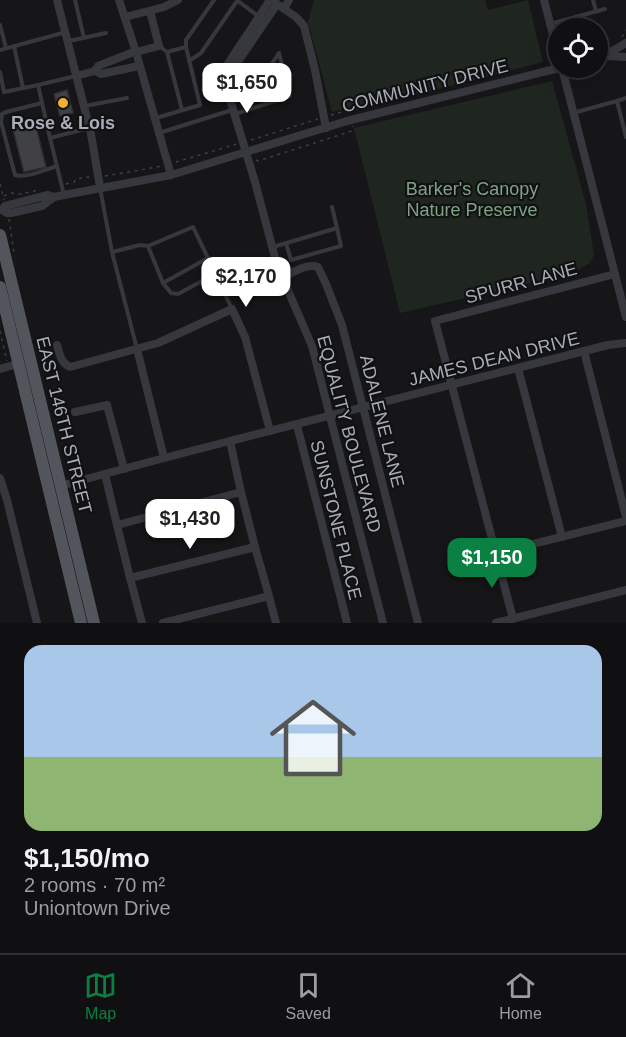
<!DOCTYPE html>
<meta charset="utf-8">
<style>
body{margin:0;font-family:Arial,sans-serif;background:#19191b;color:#f1f3f6;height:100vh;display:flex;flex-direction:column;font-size:22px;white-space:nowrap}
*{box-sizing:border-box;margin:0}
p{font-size:20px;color:#9c9d9f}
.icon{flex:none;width:33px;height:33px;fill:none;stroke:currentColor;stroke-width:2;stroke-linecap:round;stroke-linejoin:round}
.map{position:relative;height:623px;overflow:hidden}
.panel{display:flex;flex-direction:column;background:#101012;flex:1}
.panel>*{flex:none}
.tools{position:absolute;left:548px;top:18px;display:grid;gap:12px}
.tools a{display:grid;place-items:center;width:60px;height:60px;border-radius:50%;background:#101012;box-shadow:0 6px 24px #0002,0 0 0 2px #303032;font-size:30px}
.price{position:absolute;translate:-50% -51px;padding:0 14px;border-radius:12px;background:#fff;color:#222;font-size:20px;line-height:39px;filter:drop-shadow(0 2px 3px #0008)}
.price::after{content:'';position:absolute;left:50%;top:36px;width:18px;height:14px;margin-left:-9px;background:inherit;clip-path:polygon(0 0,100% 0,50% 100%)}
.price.active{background:#0b8043;color:#fff}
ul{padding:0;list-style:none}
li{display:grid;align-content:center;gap:12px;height:318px;padding:0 24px}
li span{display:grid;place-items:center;height:186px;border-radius:18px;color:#555}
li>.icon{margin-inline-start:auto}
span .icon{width:108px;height:108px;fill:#fffc;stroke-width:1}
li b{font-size:26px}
.menu{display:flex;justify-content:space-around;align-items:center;height:84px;border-top:2px solid #303032;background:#101012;font-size:16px;color:#9c9d9f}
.menu a{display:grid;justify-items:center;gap:3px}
.menu .active{color:#0b8043}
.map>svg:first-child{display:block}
</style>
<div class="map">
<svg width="626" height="623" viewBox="0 0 626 623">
<rect width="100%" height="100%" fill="#161618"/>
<g fill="#1e261f">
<polygon points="314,0 485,0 488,10 528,0 543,62 353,111 347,108 332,112 308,22"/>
<polygon points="552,81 586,204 594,255 590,263 576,271 471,299 470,297 400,313 354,128"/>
</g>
<g fill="#404145" stroke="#303034" stroke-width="1.5">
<polygon points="67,90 73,113 60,116 54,94"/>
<polygon points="34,119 46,167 24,172 12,125"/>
</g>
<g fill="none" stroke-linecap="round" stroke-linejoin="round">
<g stroke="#3d3f44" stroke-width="1.5" stroke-dasharray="3 4.5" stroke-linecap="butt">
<polyline points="622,37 626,30"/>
<polyline points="569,71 581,68"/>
<polyline points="331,115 345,111 349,114"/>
<polyline points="251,140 318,119"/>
<polyline points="256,160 258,161 352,131 353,126"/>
<polyline points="176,162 237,144"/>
<polyline points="105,176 163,166"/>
<polyline points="0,184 4,200"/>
<polyline points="66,184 74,182 76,179 88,177 92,179"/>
<polyline points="4,196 11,193 21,194 38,190"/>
<polyline points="9,219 14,253"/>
<polyline points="0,331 7,361"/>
</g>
<g stroke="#37383d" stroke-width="4">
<polyline points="75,0 84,38"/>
<polyline points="593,0 596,11"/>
<polyline points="238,1 258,16"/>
<polyline points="550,24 605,9"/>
<polyline points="0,25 6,48"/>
<polyline points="69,41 106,33"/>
<polyline points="14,46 23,88"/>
<polyline points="159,46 167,52 186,47"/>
<polyline points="0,50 66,32"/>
<polyline points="167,52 182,110"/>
<polyline points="189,61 201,53 237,1"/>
<polyline points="0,72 4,92 38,85"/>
<polyline points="76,76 38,85 50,138 89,128"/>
<polyline points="232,100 252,94 279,53 290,96 235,114"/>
<polyline points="617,101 626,98"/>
<path d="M42,103L6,112L2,114L1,122L15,175C28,178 44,170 57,166"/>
<polyline points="85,106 127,98"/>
<polyline points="573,113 617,101 626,137"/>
<polyline points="156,118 200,105 186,47 186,40 214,0"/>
<polyline points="159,133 232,110"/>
<polyline points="50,138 64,195"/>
<polyline points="100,188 112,252 137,349"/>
<polyline points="286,243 291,260 341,246 337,228"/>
<polyline points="273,247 337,228 332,207"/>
<polyline points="112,252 140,245 148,246"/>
<polyline points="215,274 208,258 163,283 171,293 178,294 215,274 232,309"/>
<polyline points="163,283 148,246 193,227 208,258"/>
</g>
<g stroke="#37383d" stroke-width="8">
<polyline points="57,0 91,134 100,187"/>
<polyline points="119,0 136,52 171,175"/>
<polyline points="270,0 227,65 224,75 225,83 255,182 277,265 312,346 383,623"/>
<polyline points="272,0 277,4 296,17 304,26 315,70 326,128"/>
<polyline points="544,0 558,54"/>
<polyline points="284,9 289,0"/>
<polyline points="125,17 164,7 178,0"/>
<polyline points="136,52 159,46 150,11"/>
<polyline points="606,56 626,57"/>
<polyline points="597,58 604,56 626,43"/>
<polyline points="562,68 626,317"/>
<polyline points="95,71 101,74 139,66"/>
<polyline points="76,76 95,71 98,66 136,51"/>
<polyline points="225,81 277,4"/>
<polyline points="0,210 2,210 5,206 48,195 54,197"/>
<polyline points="2,210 7,213 11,213 42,206 54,197 64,195 171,175 347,121 559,68"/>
<path d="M282,278C292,273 306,263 318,267L326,284L342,325L418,623"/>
<path d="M57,345C60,354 60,362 70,367L158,343L232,309L245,337L270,431"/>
<polyline points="584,351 626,517"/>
<polyline points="518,368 562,537"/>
<polyline points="0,369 18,364"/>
<polyline points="75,412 107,405 124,469"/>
<polyline points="297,425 347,623"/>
<polyline points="230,441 608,345 626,343"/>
<polyline points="105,474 117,525 241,492 230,441 164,458"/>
<polyline points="0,478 7,500 37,623"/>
<polyline points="60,486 164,458 137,349"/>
<polyline points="117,525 130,578 255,547 241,492"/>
<polyline points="496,553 626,521"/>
<polyline points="130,578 142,623"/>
<polyline points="269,596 276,623"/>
<polyline points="513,619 435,321 615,274"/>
<polyline points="163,623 269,596 255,547"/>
<polyline points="496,623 626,590"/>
</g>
<g stroke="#53555c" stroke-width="12">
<polyline points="0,235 94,623"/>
<polyline points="0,287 81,623"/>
</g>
</g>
<circle fill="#f2b134" stroke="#111113" stroke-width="2" cx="63" cy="103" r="6"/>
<g text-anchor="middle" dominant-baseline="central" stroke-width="4.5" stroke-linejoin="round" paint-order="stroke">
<g font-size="18" fill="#a8adb8" stroke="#111113">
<text transform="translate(425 86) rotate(-14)">COMMUNITY DRIVE</text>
<text transform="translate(521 283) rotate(-15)">SPURR LANE</text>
<text transform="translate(494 359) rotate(-14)">JAMES DEAN DRIVE</text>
<text transform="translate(382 421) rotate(76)">ADALENE LANE</text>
<text transform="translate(64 425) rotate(76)">EAST 146TH STREET</text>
<text transform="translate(349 434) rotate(75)">EQUALITY BOULEVARD</text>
<text transform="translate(336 520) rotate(76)">SUNSTONE PLACE</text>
</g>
<g font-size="18" font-weight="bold" fill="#a8adb8" stroke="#111113">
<text x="63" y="123">Rose &amp; Lois</text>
</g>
<g font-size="18" fill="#7fa381" stroke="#111113">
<text x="472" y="189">Barker's Canopy<tspan x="472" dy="21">Nature Preserve</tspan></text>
</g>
</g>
</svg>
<div class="tools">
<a><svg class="icon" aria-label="locate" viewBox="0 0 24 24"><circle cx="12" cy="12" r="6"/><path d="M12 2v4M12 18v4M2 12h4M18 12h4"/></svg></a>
</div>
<b class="price" style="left:247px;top:114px">$1,650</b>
<b class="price" style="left:246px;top:308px">$2,170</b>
<b class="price" style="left:190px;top:550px">$1,430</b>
<b class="price active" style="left:492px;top:589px">$1,150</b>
</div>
<section class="panel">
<ul>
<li><span style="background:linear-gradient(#a9c7e8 60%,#8fb573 0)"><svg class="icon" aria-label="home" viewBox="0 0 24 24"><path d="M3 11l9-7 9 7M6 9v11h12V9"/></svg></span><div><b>$1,150/mo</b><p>2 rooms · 70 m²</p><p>Uniontown Drive</p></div></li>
</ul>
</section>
<nav class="menu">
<a class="active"><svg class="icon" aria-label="map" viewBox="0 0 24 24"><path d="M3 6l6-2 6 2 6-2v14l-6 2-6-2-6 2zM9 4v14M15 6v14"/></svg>Map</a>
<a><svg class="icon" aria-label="saved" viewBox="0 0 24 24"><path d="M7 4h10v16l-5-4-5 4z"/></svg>Saved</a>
<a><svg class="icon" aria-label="home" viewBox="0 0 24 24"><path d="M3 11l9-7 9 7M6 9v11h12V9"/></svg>Home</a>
</nav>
